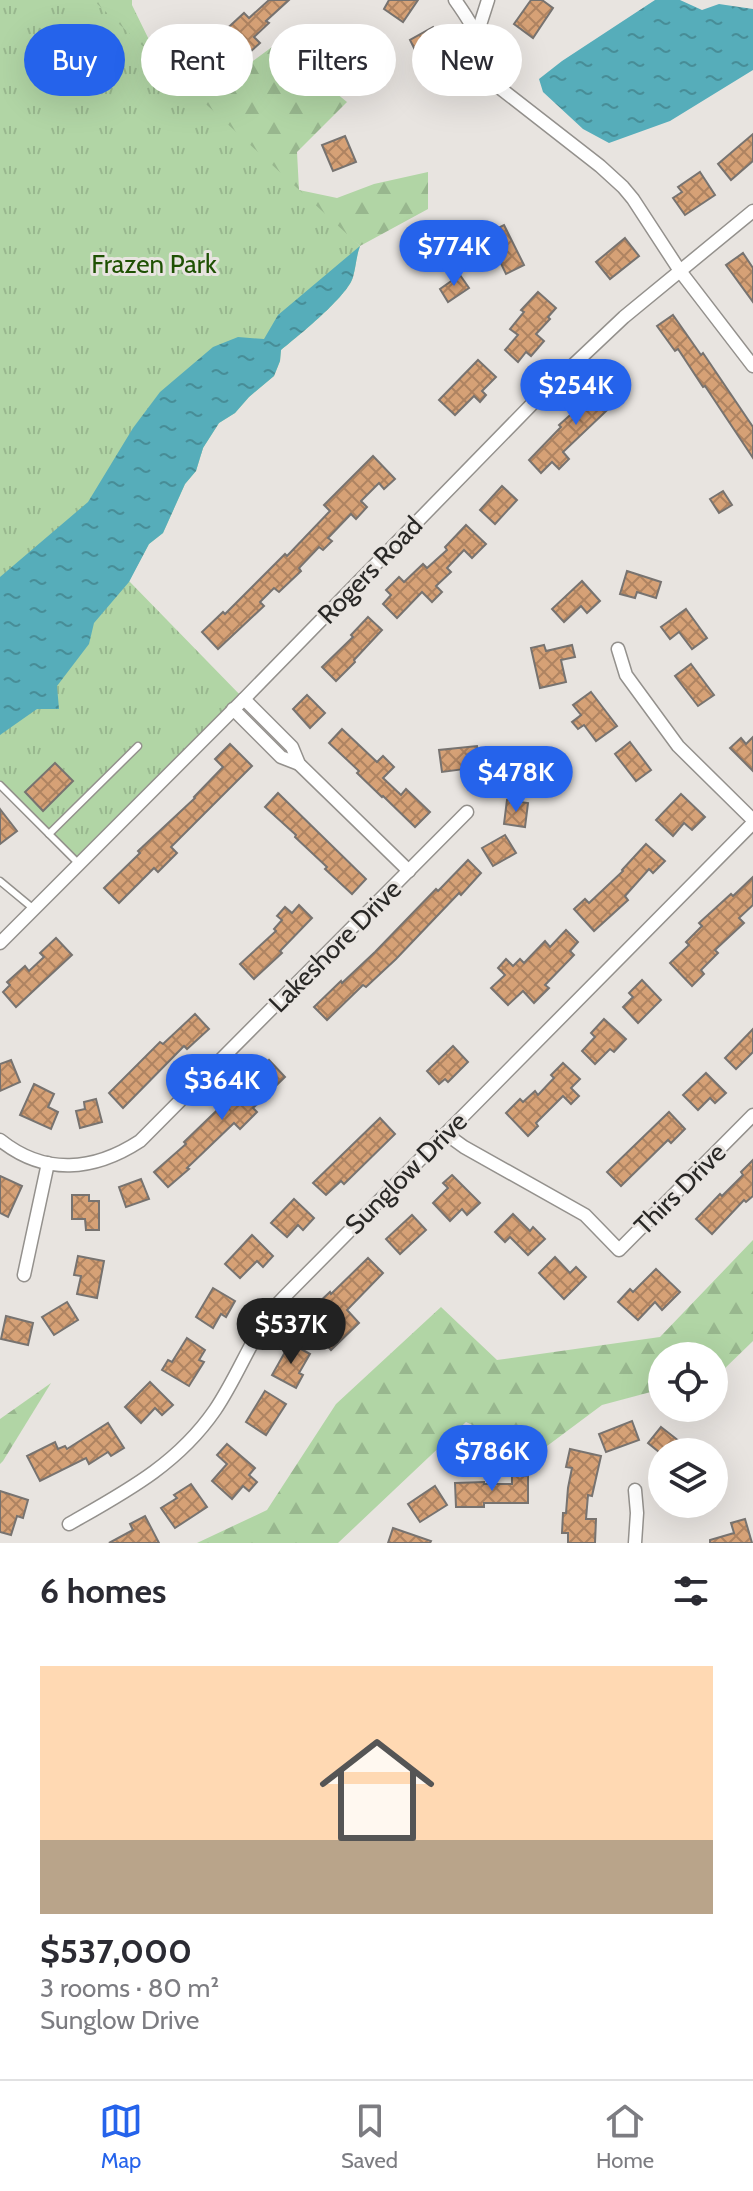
<!DOCTYPE html>
<meta charset="utf-8">
<style>
body{margin:0;font-family:Cabin,sans-serif;background:#f2f2f3;color:#2b2b33;height:100vh;display:flex;flex-direction:column;font-size:30px;white-space:nowrap}
*{box-sizing:border-box;margin:0}
p{font-size:26px;color:#7c7c81}
.icon{flex:none;width:44px;height:44px;fill:none;stroke:currentColor;stroke-width:2;stroke-linecap:round;stroke-linejoin:round}
.map{position:relative;height:1543px;overflow:hidden}
.panel{display:flex;flex-direction:column;background:#fff;flex:1}
.panel>*{flex:none}
.hud{position:absolute;left:24px;top:24px;width:706px;height:72px;display:flex;gap:16px}
.buttons{position:absolute;left:648px;top:1342px;display:grid;gap:16px}
.buttons a{display:grid;place-items:center;width:80px;height:80px;border-radius:50%;background:#fff;box-shadow:0 8px 32px #0002;font-size:40px}
.price{position:absolute;translate:-50% -68px;padding:0 18px;border-radius:28px;background:#2563eb;color:#fff;font-size:26px;line-height:52px;filter:drop-shadow(0 2px 4px #0008)}
.price::after{content:'';position:absolute;left:50%;top:48px;width:24px;height:18px;margin-left:-12px;background:inherit;clip-path:polygon(0 0,100% 0,50% 100%)}
.price.active{background:#222;color:#fff}
ul{padding:0;list-style:none}
li{display:grid;align-content:center;gap:16px;height:424px;padding:0 40px}
li+li{border-top:2px solid #e1e1e2}
li span{display:grid;place-items:center;height:248px;border-radius:0px;color:#555}
li>.icon{margin-inline-start:auto}
span .icon{width:144px;height:144px;fill:#fffc;stroke-width:1}
li b{font-size:34px}
h2{display:flex;justify-content:space-between;align-items:center;height:96px;padding:0 40px;font-size:34px}
.pill{padding:0 28px;border-radius:36px;background:#fff;box-shadow:0 8px 32px #0002;font-size:28px;line-height:72px}
.pill.active{background:#2563eb;color:#fff}
.menu{display:flex;justify-content:space-around;align-items:center;height:112px;border-top:2px solid #e1e1e2;background:#fff;font-size:22px;color:#7c7c81}
.menu a{display:grid;justify-items:center;gap:4px}
.menu .active{color:#2563eb}
.map>svg:first-child{display:block}
</style>
<div class="map">
<svg width="753" height="1543" viewBox="0 0 753 1543">
<defs>
<pattern id="forest-firs" width="22" height="20" patternUnits="userSpaceOnUse" patternTransform="scale(2)"><rect width="22" height="20" fill="#b1d5a5"/><path d="M5 1l3.5 6h-7zM16 11l3.5 6h-7z" fill="#98b78e"/></pattern>
<pattern id="park-tufts" width="24" height="20" patternUnits="userSpaceOnUse" patternTransform="scale(2)"><rect width="24" height="20" fill="#b1d5a5"/><path d="M3 7l-1-3M5 7V3M7 7l1-3M15 17l-1-3M17 17v-4M19 17l1-3" fill="none" stroke="#98b78e"/></pattern>
<pattern id="water-ripples" width="26" height="14" patternUnits="userSpaceOnUse" patternTransform="scale(2)"><rect width="26" height="14" fill="#56adba"/><path d="M2 4q2-2 4 0t4 0M15 11q2-2 4 0t4 0" fill="none" stroke="#478d97"/></pattern>
<pattern id="building-cross-hatch" width="8" height="8" patternUnits="userSpaceOnUse" patternTransform="scale(2)"><rect width="8" height="8" fill="#d6a176"/><path d="M0 0l8 8M0 8l8-8" fill="none" stroke="#ae8361"/></pattern>
</defs>
<rect width="100%" height="100%" fill="#e8e4e0"/>
<g fill="url(#forest-firs)">
<polygon points="59,0 132,0 132,5 153,48 222,84 276,44 347,102 297,152 299,190 337,198 374,184 428,172 428,209 360,246"/>
<polygon points="753,1240 753,1341 720,1373 714,1375 714,1356 662,1356 662,1389 602,1405 535,1455 466,1422 338,1543 197,1543 267,1510 336,1404 441,1307 497,1360 660,1337"/>
<polygon points="51,1383 3,1461 0,1464 0,1419"/>
</g>
<path fill="url(#park-tufts)" d="M0,0H93L360,246C356,257 356,267 353,277C348,296 297,337 281,350L280,361L274,376L249,397L235,413L219,423L203,448L196,471L185,484L163,533L149,544L129,581L244,699L79,864L0,785Z"/>
<g fill="url(#water-ripples)">
<polygon points="655,0 680,0 702,10 719,4 753,9 753,70 670,121 609,143 583,129 543,92 539,79 562,61"/>
<path d="M360,246C356,257 356,267 353,277C348,296 297,337 281,350L280,361L274,376L249,397L235,413L219,423L203,448L196,471L185,484L163,533L149,544L129,582L94,623L89,644L57,686L59,709H37L0,735V577L88,502L133,428L160,392L213,347L238,337L264,339L278,315Z"/>
</g>
<g fill="url(#building-cross-hatch)" stroke="#777370" stroke-width="2">
<polygon points="269,0 289,0 266,21 269,23 254,37 260,43 231,69 215,51 226,41 220,35 244,13 249,18"/>
<polygon points="389,0 418,0 403,22 384,9"/>
<polygon points="531,0 542,0 553,8 533,38 514,24"/>
<polygon points="433,27 447,51 430,61 421,46 415,50 410,40"/>
<polygon points="753,134 753,161 731,180 718,164"/>
<polygon points="345,136 356,162 333,171 322,145"/>
<polygon points="700,172 715,195 685,215 673,198 682,192 678,187"/>
<polygon points="504,225 524,265 506,274 493,247 481,253 474,240"/>
<polygon points="625,238 639,256 610,279 596,262"/>
<polygon points="743,253 753,268 753,302 726,265"/>
<polygon points="460,275 469,288 448,302 440,289"/>
<polygon points="538,292 556,308 548,317 550,319 536,334 544,341 531,356 526,352 518,362 505,350 518,335 510,329 524,312 521,310"/>
<polygon points="673,315 701,355 703,353 753,427 753,458 705,386 703,387 678,349 675,351 657,326"/>
<polygon points="478,360 496,377 482,391 486,395 480,402 474,396 455,415 439,400"/>
<polygon points="608,379 624,394 563,452 569,459 559,469 552,462 541,473 529,460 561,427 559,425 579,407 580,409"/>
<polygon points="373,456 395,479 384,489 379,483 361,501 367,507 356,519 351,514 328,538 332,541 323,550 319,547 299,568 301,571 279,592 274,588 260,602 264,606 218,649 202,632 223,612 225,614 285,554 287,556 330,511 324,505"/>
<polygon points="502,486 517,500 495,524 480,510"/>
<polygon points="723,491 732,505 719,513 710,499"/>
<polygon points="466,525 486,544 472,558 464,550 447,568 451,572 436,586 442,592 432,602 422,592 397,618 383,604 391,595 386,590 399,577 404,582 423,564 427,568 447,550 445,547"/>
<polygon points="627,571 661,582 656,598 637,592 635,598 620,594"/>
<polygon points="582,581 600,601 587,613 581,606 564,622 552,609"/>
<polygon points="686,609 707,638 692,649 679,632 670,639 661,627"/>
<polygon points="368,617 382,630 354,660 355,662 336,681 322,667 353,637 351,635"/>
<polygon points="544,645 546,651 572,645 575,657 561,660 566,682 540,688 531,648"/>
<polygon points="691,664 714,695 698,706 675,676"/>
<polygon points="591,692 617,726 596,741 584,725 578,729 572,722 581,715 573,705"/>
<polygon points="307,695 325,713 310,728 293,709"/>
<polygon points="342,729 377,762 383,756 394,767 383,778 401,795 406,789 430,812 415,827 383,796 382,797 357,773 359,771 329,743"/>
<polygon points="753,737 753,771 730,748 741,738 746,744"/>
<polygon points="630,742 651,770 636,781 615,754"/>
<polygon points="230,744 252,766 171,847 177,853 158,872 154,868 119,903 104,888 140,853 138,851 195,798 194,797 223,767 215,759"/>
<polygon points="477,746 480,767 442,772 439,750"/>
<polygon points="493,759 513,775 501,790 481,774"/>
<polygon points="55,763 73,781 43,811 25,792"/>
<polygon points="278,793 366,879 352,894 325,869 327,867 295,837 296,835 265,807"/>
<polygon points="681,794 705,817 692,830 684,823 673,836 656,820"/>
<polygon points="507,800 528,803 525,827 504,824"/>
<polygon points="0,809 17,831 0,844"/>
<polygon points="505,835 516,853 493,866 482,848"/>
<polygon points="646,844 665,861 653,873 649,869 625,896 628,900 594,931 574,909 585,899 589,903 623,871 622,870"/>
<polygon points="468,860 481,873 461,895 459,893 396,959 366,987 363,985 327,1020 314,1007 341,981 342,983 375,952 436,889 438,891"/>
<polygon points="753,877 753,905 739,918 744,923 715,950 718,953 701,970 704,974 692,986 670,963 689,945 686,942 702,926 699,923 731,894 733,896"/>
<polygon points="299,905 312,918 280,951 282,953 254,979 240,964 276,931 274,929 282,920 277,916 285,907 292,913"/>
<polygon points="566,930 578,942 570,951 574,955 545,985 549,988 534,1003 523,991 508,1005 491,988 505,975 498,968 506,959 513,966 520,959 524,963 545,941 550,947"/>
<polygon points="56,938 72,955 16,1007 3,992 10,985 7,982 25,966 29,971 44,957 40,953"/>
<polygon points="642,980 661,1000 638,1023 623,1007 633,997 629,993"/>
<polygon points="195,1014 209,1029 187,1049 184,1046 123,1108 109,1093 160,1042 163,1044"/>
<polygon points="604,1019 626,1039 614,1052 610,1049 595,1064 582,1051 595,1037 591,1033"/>
<polygon points="753,1029 753,1052 736,1069 725,1058"/>
<polygon points="453,1046 468,1062 448,1082 445,1079 439,1084 427,1071"/>
<polygon points="11,1060 20,1082 0,1091 0,1064"/>
<polygon points="269,1060 285,1077 253,1108 257,1112 240,1129 234,1123 187,1168 189,1169 168,1187 154,1172 186,1144 184,1142"/>
<polygon points="563,1063 580,1079 571,1088 579,1096 571,1104 563,1096 536,1123 538,1126 528,1136 506,1113 520,1099 523,1102 535,1091 538,1095 554,1078 551,1075"/>
<polygon points="706,1073 726,1093 715,1103 710,1098 698,1110 683,1095"/>
<polygon points="34,1084 54,1094 48,1107 58,1112 51,1129 20,1115"/>
<polygon points="96,1099 102,1122 80,1128 76,1111 85,1109 84,1102"/>
<polygon points="669,1112 685,1129 671,1143 668,1140 621,1186 607,1172"/>
<polygon points="380,1118 395,1134 344,1184 341,1181 326,1195 313,1183"/>
<polygon points="753,1160 753,1196 746,1202 744,1200 712,1234 696,1219 720,1194 722,1196 743,1175 741,1172"/>
<polygon points="452,1175 480,1203 467,1215 462,1209 450,1221 433,1203 448,1188 443,1183"/>
<polygon points="0,1176 22,1186 8,1217 0,1213"/>
<polygon points="141,1179 149,1199 126,1207 119,1187"/>
<polygon points="72,1195 89,1195 89,1201 99,1201 99,1230 86,1230 85,1219 72,1219"/>
<polygon points="294,1199 314,1218 303,1230 298,1225 287,1237 271,1223"/>
<polygon points="513,1214 530,1231 533,1227 545,1239 528,1255 510,1237 505,1242 495,1232"/>
<polygon points="412,1215 426,1230 400,1254 386,1239"/>
<polygon points="252,1235 273,1256 263,1267 257,1261 240,1278 225,1264"/>
<polygon points="78,1256 104,1261 97,1298 77,1294 81,1276 74,1275"/>
<polygon points="555,1257 570,1273 576,1267 586,1277 564,1299 539,1273"/>
<polygon points="368,1258 383,1273 347,1310 359,1323 331,1350 314,1331 328,1317 316,1305 330,1292 331,1294"/>
<polygon points="656,1269 680,1292 662,1310 655,1302 638,1320 618,1302 630,1289 633,1292"/>
<polygon points="213,1288 235,1301 226,1317 221,1314 213,1328 196,1317"/>
<polygon points="67,1302 78,1320 54,1335 42,1317"/>
<polygon points="6,1316 33,1323 28,1345 1,1339"/>
<polygon points="187,1338 205,1350 199,1360 204,1362 189,1386 162,1370 168,1360 172,1362"/>
<polygon points="290,1343 310,1354 299,1373 303,1375 296,1388 272,1375"/>
<polygon points="150,1382 173,1405 162,1415 155,1408 141,1423 125,1407"/>
<polygon points="265,1391 286,1404 266,1435 246,1422"/>
<polygon points="632,1421 639,1440 606,1452 599,1434"/>
<polygon points="108,1423 124,1448 111,1456 108,1452 89,1464 86,1458 40,1481 27,1456 55,1442 58,1449 65,1446 67,1449"/>
<polygon points="661,1427 693,1452 659,1452 648,1443"/>
<polygon points="227,1444 255,1468 249,1475 257,1482 249,1491 243,1486 232,1499 212,1481 227,1464 217,1455"/>
<polygon points="570,1449 601,1456 592,1496 588,1495 586,1519 596,1519 595,1543 568,1543 568,1533 562,1533 563,1513 566,1513 568,1488 572,1468 566,1467"/>
<polygon points="512,1476 528,1476 528,1503 484,1503 484,1507 456,1507 455,1483 484,1482 484,1484 512,1484"/>
<polygon points="191,1484 207,1507 175,1528 161,1508 177,1498 174,1495"/>
<polygon points="435,1486 447,1505 420,1522 408,1504"/>
<polygon points="0,1491 28,1500 23,1518 17,1516 11,1535 0,1532"/>
<polygon points="145,1516 159,1543 109,1543 133,1530 130,1524"/>
<polygon points="745,1519 752,1543 710,1543 710,1540 734,1533 731,1523"/>
<polygon points="393,1528 431,1541 430,1543 388,1543"/>
</g>
<g fill="none" stroke-linecap="round" stroke-linejoin="round">
<defs>
<g id="lane">
<polyline points="0,785 79,864"/>
<polyline points="49,834 138,746"/>
<polyline points="0,881 35,910"/>
</g>
<g id="street">
<path d="M455,0C465,14 476,30 481,46C488,65 488,71 500,88L600,166L623,187L633,199L680,271L753,366"/>
<polyline points="481,40 480,25 488,0"/>
<polyline points="618,649 626,675 678,746 753,820"/>
<polyline points="244,699 292,747 299,764 409,871"/>
<polyline points="233,709 281,757 299,764"/>
<polyline points="0,943 244,699 535,401 624,317 753,211"/>
<polyline points="446,1134 464,1147 585,1215 619,1250 753,1115"/>
<path d="M0,1140C45,1176 94,1171 140,1141L467,812"/>
<polyline points="24,1275 48,1163"/>
<path d="M69,1524C125,1492 177,1465 215,1410C236,1379 249,1344 270,1313C276,1305 284,1297 291,1290L753,823"/>
<polyline points="635,1543 637,1513 635,1490"/>
</g>
</defs>
<use href="#lane" stroke="#94918d" stroke-width="9"/>
<use href="#street" stroke="#94918d" stroke-width="15"/>
<use href="#lane" stroke="#fff" stroke-width="6"/>
<use href="#street" stroke="#fff" stroke-width="12"/>
</g>
<g text-anchor="middle" dominant-baseline="central" stroke-width="6" stroke-linejoin="round" paint-order="stroke">
<g font-size="26" fill="#1f5103" stroke="#e8e4e0">
<text x="154" y="264">Frazen Park</text>
</g>
<g font-size="26" fill="#292826" stroke="#e8e4e0">
<text transform="translate(370 570) rotate(-46)">Rogers Road</text>
<text transform="translate(335 946) rotate(-45)">Lakeshore Drive</text>
<text transform="translate(406 1173) rotate(-45)">Sunglow Drive</text>
<text transform="translate(680 1189) rotate(-45)">Thirs Drive</text>
</g>
</g>
</svg>
<div class="buttons">
<a><svg class="icon" aria-label="locate" viewBox="0 0 24 24"><circle cx="12" cy="12" r="6"/><path d="M12 2v4M12 18v4M2 12h4M18 12h4"/></svg></a>
<a><svg class="icon" aria-label="layers" viewBox="0 0 24 24"><path d="M12 4l9 5-9 5-9-5zM3 14l9 5 9-5"/></svg></a>
</div>
<b class="price" style="left:454px;top:288px">$774K</b>
<b class="price" style="left:576px;top:427px">$254K</b>
<b class="price" style="left:516px;top:814px">$478K</b>
<b class="price" style="left:222px;top:1122px">$364K</b>
<b class="price active" style="left:291px;top:1366px">$537K</b>
<b class="price" style="left:492px;top:1493px">$786K</b>
<div class="hud">
<a class="pill active">Buy</a>
<a class="pill">Rent</a>
<a class="pill">Filters</a>
<a class="pill">New</a>
</div>
</div>
<section class="panel">
<h2>6 homes<svg class="icon" aria-label="filters" viewBox="0 0 24 24"><path d="M4 7h16M4 17h16"/><circle cx="9" cy="7" r="2"/><circle cx="15" cy="17" r="2"/></svg></h2>
<ul>
<li><span style="background:linear-gradient(#ffd9b3 70%,#b9a48a 0)"><svg class="icon" aria-label="home" viewBox="0 0 24 24"><path d="M3 11l9-7 9 7M6 9v11h12V9"/></svg></span><div><b>$537,000</b><p>3 rooms · 80 m²</p><p>Sunglow Drive</p></div></li>
</ul>
</section>
<nav class="menu">
<a class="active"><svg class="icon" aria-label="map" viewBox="0 0 24 24"><path d="M3 6l6-2 6 2 6-2v14l-6 2-6-2-6 2zM9 4v14M15 6v14"/></svg>Map</a>
<a><svg class="icon" aria-label="saved" viewBox="0 0 24 24"><path d="M7 4h10v16l-5-4-5 4z"/></svg>Saved</a>
<a><svg class="icon" aria-label="home" viewBox="0 0 24 24"><path d="M3 11l9-7 9 7M6 9v11h12V9"/></svg>Home</a>
</nav>
